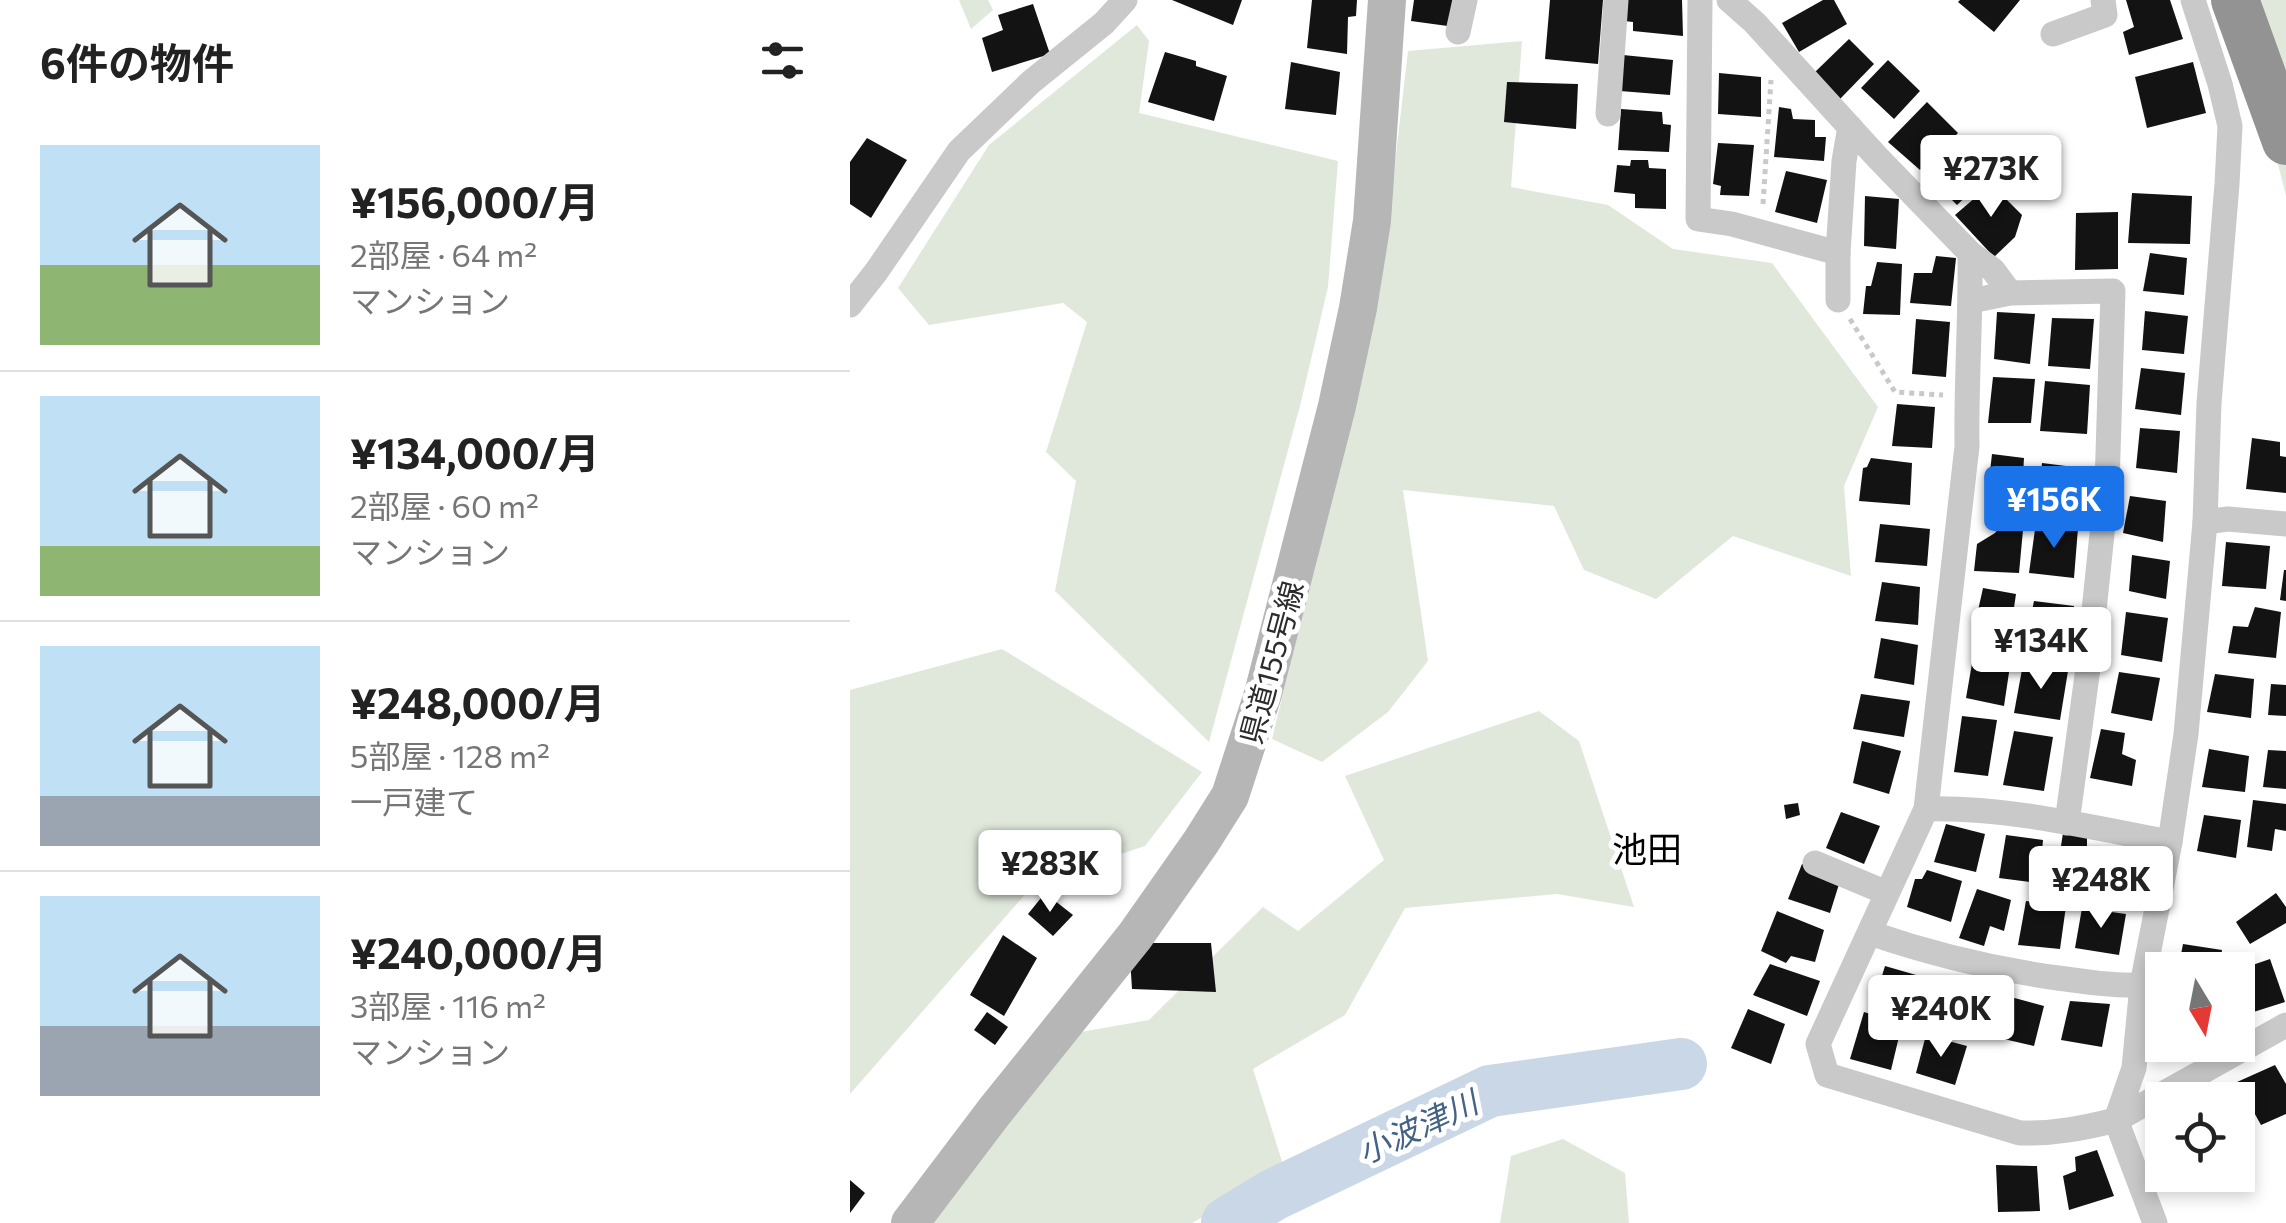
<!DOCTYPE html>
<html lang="ja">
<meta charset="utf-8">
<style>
body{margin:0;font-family:Commissioner,"Noto Sans JP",sans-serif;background:#f2f2f2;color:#222;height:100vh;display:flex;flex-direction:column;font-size:38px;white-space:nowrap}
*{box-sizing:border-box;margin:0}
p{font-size:32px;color:#767676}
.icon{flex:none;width:55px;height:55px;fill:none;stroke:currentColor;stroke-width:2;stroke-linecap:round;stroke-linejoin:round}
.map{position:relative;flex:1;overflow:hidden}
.details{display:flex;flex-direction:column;background:#fff;width:850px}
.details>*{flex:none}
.needle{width:65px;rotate:170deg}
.buttons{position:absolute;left:1295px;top:952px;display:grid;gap:20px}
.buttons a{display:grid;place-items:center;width:110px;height:110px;border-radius:0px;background:#fff;box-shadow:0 5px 15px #0003;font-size:50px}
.price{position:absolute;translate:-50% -85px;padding:0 22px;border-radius:10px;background:#fff;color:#222;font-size:32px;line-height:65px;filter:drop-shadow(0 2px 5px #0008)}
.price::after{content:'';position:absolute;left:50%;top:60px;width:30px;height:22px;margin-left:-15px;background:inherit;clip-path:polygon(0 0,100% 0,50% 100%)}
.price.current{background:#1a73e8;color:#fff}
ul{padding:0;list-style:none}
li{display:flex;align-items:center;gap:30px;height:250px;padding:0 40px}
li+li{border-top:2px solid #e0e0e0}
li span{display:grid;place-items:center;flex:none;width:280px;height:200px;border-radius:0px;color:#555}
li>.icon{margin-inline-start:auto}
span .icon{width:120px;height:120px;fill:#fffc;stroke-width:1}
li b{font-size:42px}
h2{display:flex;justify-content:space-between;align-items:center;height:120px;padding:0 40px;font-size:42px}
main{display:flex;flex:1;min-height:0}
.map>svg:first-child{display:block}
</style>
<main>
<section class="details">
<h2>6件の物件<svg class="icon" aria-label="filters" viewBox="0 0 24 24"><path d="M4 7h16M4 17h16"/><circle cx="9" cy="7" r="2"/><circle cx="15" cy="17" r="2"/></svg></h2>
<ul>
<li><span style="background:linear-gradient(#bfe0f5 60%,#8fb573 0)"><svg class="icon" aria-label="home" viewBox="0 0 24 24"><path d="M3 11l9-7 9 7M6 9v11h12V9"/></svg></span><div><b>¥156,000/月</b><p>2部屋 · 64 m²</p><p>マンション</p></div></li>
<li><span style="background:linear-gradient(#bfe0f5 75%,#8fb573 0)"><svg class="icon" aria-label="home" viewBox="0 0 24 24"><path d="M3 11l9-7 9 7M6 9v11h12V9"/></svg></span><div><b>¥134,000/月</b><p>2部屋 · 60 m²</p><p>マンション</p></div></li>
<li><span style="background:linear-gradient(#bfe0f5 75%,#9aa5b1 0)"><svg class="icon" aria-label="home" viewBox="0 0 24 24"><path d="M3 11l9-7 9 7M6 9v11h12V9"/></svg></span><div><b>¥248,000/月</b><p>5部屋 · 128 m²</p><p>一戸建て</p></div></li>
<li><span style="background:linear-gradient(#bfe0f5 65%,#9aa5b1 0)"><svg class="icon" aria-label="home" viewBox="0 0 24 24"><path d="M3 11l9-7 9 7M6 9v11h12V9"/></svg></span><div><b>¥240,000/月</b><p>3部屋 · 116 m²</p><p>マンション</p></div></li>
</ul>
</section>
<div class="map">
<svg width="1436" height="1223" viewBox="0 0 1436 1223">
<rect width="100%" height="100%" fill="#fff"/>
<g fill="#e0e8db">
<polygon points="109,0 138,0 143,10 121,29"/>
<polygon points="1370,0 1436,0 1436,196 1429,168"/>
<polygon points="287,25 299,41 289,113 488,161 478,287 451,402 359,742 205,591 226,481 196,452 237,322 213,303 79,325 48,288 139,145"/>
<polygon points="672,41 661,187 758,205 823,249 922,263 1028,407 994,486 1001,576 883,536 806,599 734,570 704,506 553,490 578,661 538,712 472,762 422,739 530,291 558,51"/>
<polygon points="152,649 352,772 295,846 186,882 0,1094 0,690"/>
<polygon points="689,711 729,741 784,907 707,894 555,908 495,1015 403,1069 435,1171 342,1223 83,1223 225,1033 299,1020 413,907 448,931 534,860 495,776"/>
<polygon points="713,1139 775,1173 779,1223 650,1223 661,1156"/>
</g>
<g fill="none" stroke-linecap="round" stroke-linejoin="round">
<polyline stroke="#c9d7e6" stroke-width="52" points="377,1223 423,1195 640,1091 831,1064"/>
</g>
<g fill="#131313">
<polygon points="322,0 392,0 383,25"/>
<polygon points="462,0 507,0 506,16 498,17 497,54 457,48"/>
<polygon points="564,0 608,0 605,27 561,21"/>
<polygon points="700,0 753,0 748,64 695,59"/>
<polygon points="774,0 832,0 833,36 783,31 783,22 774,21"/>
<polygon points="973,0 984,0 997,24 949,52 932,23"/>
<polygon points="1110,0 1170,0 1144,32 1108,2"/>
<polygon points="1276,0 1320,0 1333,39 1279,55 1273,32 1284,27"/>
<polygon points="183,4 200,54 142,72 132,38 153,30 148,15"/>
<polygon points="999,39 1024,64 990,99 964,73"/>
<polygon points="315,52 346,61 346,66 377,76 364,121 298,102"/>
<polygon points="773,55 823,60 820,95 770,91"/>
<polygon points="1038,60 1070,91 1044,119 1011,88"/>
<polygon points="441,62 490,72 486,115 435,109"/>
<polygon points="1343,62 1356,113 1297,128 1285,77"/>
<polygon points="869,73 911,77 911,117 868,114"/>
<polygon points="657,82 728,84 726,129 654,122"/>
<polygon points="1077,102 1108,133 1070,170 1038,142"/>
<polygon points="929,107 941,109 943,119 965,120 965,137 976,137 974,161 924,157"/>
<polygon points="771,109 812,112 813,124 821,125 819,152 768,150"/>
<polygon points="17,138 57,160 21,218 0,204 0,162"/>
<polygon points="1112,142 1140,174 1107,205 1076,174"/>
<polygon points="868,143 904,145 899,196 870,195 871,186 863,184"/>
<polygon points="781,160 798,160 799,168 816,169 816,209 785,208 785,194 764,192 767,165 780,166"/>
<polygon points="936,171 977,180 967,223 925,212"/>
<polygon points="1141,184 1172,215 1165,237 1144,257 1105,215"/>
<polygon points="1282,193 1342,196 1340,244 1278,243"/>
<polygon points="1015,196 1049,199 1046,249 1014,246"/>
<polygon points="1268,212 1268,269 1225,270 1226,213"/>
<polygon points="1300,253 1337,258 1334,295 1293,291"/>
<polygon points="1086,256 1106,258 1101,306 1060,303 1064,273 1082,273"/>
<polygon points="1027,262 1052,264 1050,315 1013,314 1016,286 1021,286"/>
<polygon points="1295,311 1338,316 1334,354 1292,350"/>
<polygon points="1147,312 1185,314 1180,364 1144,359"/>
<polygon points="1202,318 1244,319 1240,369 1198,366"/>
<polygon points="1066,319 1100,322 1096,377 1062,374"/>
<polygon points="1291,368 1335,373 1331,415 1285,409"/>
<polygon points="1143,377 1185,379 1181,423 1138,423"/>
<polygon points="1195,381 1240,385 1237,434 1190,431"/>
<polygon points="1047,404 1085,407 1082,448 1042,446"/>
<polygon points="1290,428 1330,431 1327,473 1286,468"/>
<polygon points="1402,438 1430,442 1430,456 1436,457 1436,493 1396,489"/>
<polygon points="1142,454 1174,458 1171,511 1136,508"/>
<polygon points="1021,458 1062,463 1060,505 1009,501 1013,468 1017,467"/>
<polygon points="1192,463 1232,468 1228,513 1187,508"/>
<polygon points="1280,496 1316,501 1313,542 1273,533"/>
<polygon points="1186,522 1228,528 1224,578 1179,573"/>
<polygon points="1030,524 1080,529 1077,566 1025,562"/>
<polygon points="1149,528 1173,530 1169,573 1124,571 1127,544 1145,533"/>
<polygon points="1376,542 1420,546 1416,589 1372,586"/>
<polygon points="1282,555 1320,561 1316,599 1279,591"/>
<polygon points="1434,570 1436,570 1436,601 1430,600"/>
<polygon points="1032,582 1070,587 1068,625 1025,621"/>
<polygon points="1133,588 1166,594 1159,642 1134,638 1135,619 1127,615"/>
<polygon points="1184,601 1224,606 1219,652 1175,645"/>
<polygon points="1405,607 1431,612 1426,658 1378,653 1383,626 1398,627"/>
<polygon points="1276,612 1318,618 1312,662 1271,655"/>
<polygon points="1031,638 1068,645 1064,685 1024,678"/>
<polygon points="1124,652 1161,659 1154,706 1116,698"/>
<polygon points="1173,664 1218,671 1210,720 1164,713"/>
<polygon points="1269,672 1310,678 1302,721 1261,713"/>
<polygon points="1365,674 1404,679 1401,718 1357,712"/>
<polygon points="1421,684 1436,685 1436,716 1418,715"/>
<polygon points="1011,694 1060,701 1054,737 1003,729"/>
<polygon points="1112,716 1147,720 1138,776 1104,772"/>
<polygon points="1251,729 1275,733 1272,754 1286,760 1282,786 1240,778"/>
<polygon points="1164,731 1203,737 1194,791 1153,785"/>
<polygon points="1012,741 1051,751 1039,794 1003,783"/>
<polygon points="1359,749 1399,756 1395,792 1352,787"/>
<polygon points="1418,750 1436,751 1436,789 1413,787"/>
<polygon points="1403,800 1436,804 1436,831 1425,829 1422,851 1397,847"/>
<polygon points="948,803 950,815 936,819 934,805"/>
<polygon points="991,812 1030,826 1014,864 976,848"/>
<polygon points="1354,815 1391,820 1386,858 1347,851"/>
<polygon points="1096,824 1135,834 1126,872 1084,862"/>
<polygon points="1213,833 1237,836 1237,856 1266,862 1260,894 1205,885"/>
<polygon points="1156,835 1193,840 1189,883 1149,878"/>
<polygon points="952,864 990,881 980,913 938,899"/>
<polygon points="1077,870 1112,881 1101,922 1057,907 1065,879 1072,879"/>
<polygon points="1127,889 1161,900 1154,931 1140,926 1134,946 1109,938"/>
<polygon points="195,893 223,915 203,936 178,914"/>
<polygon points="1426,893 1436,907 1436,923 1400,944 1386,922"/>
<polygon points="1176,901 1216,906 1210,949 1168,945"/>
<polygon points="1232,908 1276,914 1269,955 1225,948"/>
<polygon points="927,911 974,930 965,962 941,956 936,963 911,951"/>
<polygon points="153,935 187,958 154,1016 120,995"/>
<polygon points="295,943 361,943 366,992 282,989 280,958"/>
<polygon points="1333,944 1372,950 1370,970 1328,970"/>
<polygon points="1420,959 1435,1002 1394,1015 1388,998 1388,970"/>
<polygon points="920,964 970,981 957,1016 903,995"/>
<polygon points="1035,966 1073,977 1060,1015 1023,1005"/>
<polygon points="1112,975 1131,980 1118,1028 1080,1017 1089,988 1107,992"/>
<polygon points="1157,996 1194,1006 1184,1046 1145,1037"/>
<polygon points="1220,1001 1260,1004 1252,1047 1211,1040"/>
<polygon points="898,1009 935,1024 921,1064 881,1048"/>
<polygon points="137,1012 158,1027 145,1045 124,1030"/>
<polygon points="1014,1012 1052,1024 1041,1070 1000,1059"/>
<polygon points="1311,1030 1312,1030 1312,1045 1338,1045 1335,1062 1306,1059"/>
<polygon points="1076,1035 1117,1046 1105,1085 1066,1073"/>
<polygon points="1425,1065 1436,1084 1436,1114 1411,1125 1387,1082"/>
<polygon points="1383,1091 1403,1126 1388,1133 1388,1100 1365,1100"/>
<polygon points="1247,1150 1264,1196 1219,1210 1213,1176 1226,1171 1225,1157"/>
<polygon points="1146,1165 1187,1166 1190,1211 1148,1212"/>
<polygon points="0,1180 15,1193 0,1213"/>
</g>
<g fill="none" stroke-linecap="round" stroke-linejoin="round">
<g stroke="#c9c9c9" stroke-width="5" stroke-dasharray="5 5" stroke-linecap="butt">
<polyline points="913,204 921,80"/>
<polyline points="1000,319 1045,392 1093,395"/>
</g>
<g stroke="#c9c9c9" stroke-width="25">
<polyline points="850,0 848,219 882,224 988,253 994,161 1000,127"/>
<polyline points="879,0 905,23 1027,157 1120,253 1143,270 1160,293"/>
<polyline points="608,32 615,0"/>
<polyline points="1203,34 1255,15 1253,0"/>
<polyline points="758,114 766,0"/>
<polyline points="988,253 988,300"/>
<path d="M1120,253C1121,317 1116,382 1117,446L1076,809L968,1044L977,1075L1170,1133C1204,1134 1234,1128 1266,1120L1436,1025"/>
<polyline points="1121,301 1160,293 1263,291 1257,486 1238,668 1217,823"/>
<polyline points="0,305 26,272 109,151 181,82 254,23 275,0"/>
<polyline points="1355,522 1378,519 1436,524"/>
<path d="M1076,809C1158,807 1240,827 1320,842"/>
<polyline points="965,863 1037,893"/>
<path d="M1020,933C1081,954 1143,969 1208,978C1236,982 1264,986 1292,985"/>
<polyline points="1305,1223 1266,1120 1284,1068 1292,985 1320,842 1336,734 1355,522 1359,403 1377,184 1380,126 1370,84 1343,0"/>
</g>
<polyline stroke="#b6b6b6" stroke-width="38" points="60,1223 144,1112 285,936 351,842 380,796 413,694 487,406 508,308 522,221 537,0"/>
<polyline stroke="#939393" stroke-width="48" points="1385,0 1436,141"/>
</g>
<g text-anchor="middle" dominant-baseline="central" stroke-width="10" stroke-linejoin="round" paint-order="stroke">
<g font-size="30" fill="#2c2c2c" stroke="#fff">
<text transform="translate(420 662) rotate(-75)">県道155号線</text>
</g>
<g font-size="32" font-style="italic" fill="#446384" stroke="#fff">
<text transform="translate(567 1126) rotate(-25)">小波津川</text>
</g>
<g font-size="35" fill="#000" stroke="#fff">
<text x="797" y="847">池田</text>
</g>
</g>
</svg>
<div class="buttons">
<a><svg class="needle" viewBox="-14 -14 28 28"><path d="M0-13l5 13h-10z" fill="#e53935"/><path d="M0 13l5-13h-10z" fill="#767676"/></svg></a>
<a><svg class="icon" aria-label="locate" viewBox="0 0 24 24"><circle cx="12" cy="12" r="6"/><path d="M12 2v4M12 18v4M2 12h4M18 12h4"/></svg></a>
</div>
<b class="price" style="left:1141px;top:220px">¥273K</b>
<b class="price current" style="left:1204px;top:551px">¥156K</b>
<b class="price" style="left:1191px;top:692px">¥134K</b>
<b class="price" style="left:200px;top:915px">¥283K</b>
<b class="price" style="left:1251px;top:931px">¥248K</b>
<b class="price" style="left:1091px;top:1060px">¥240K</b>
</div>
</main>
